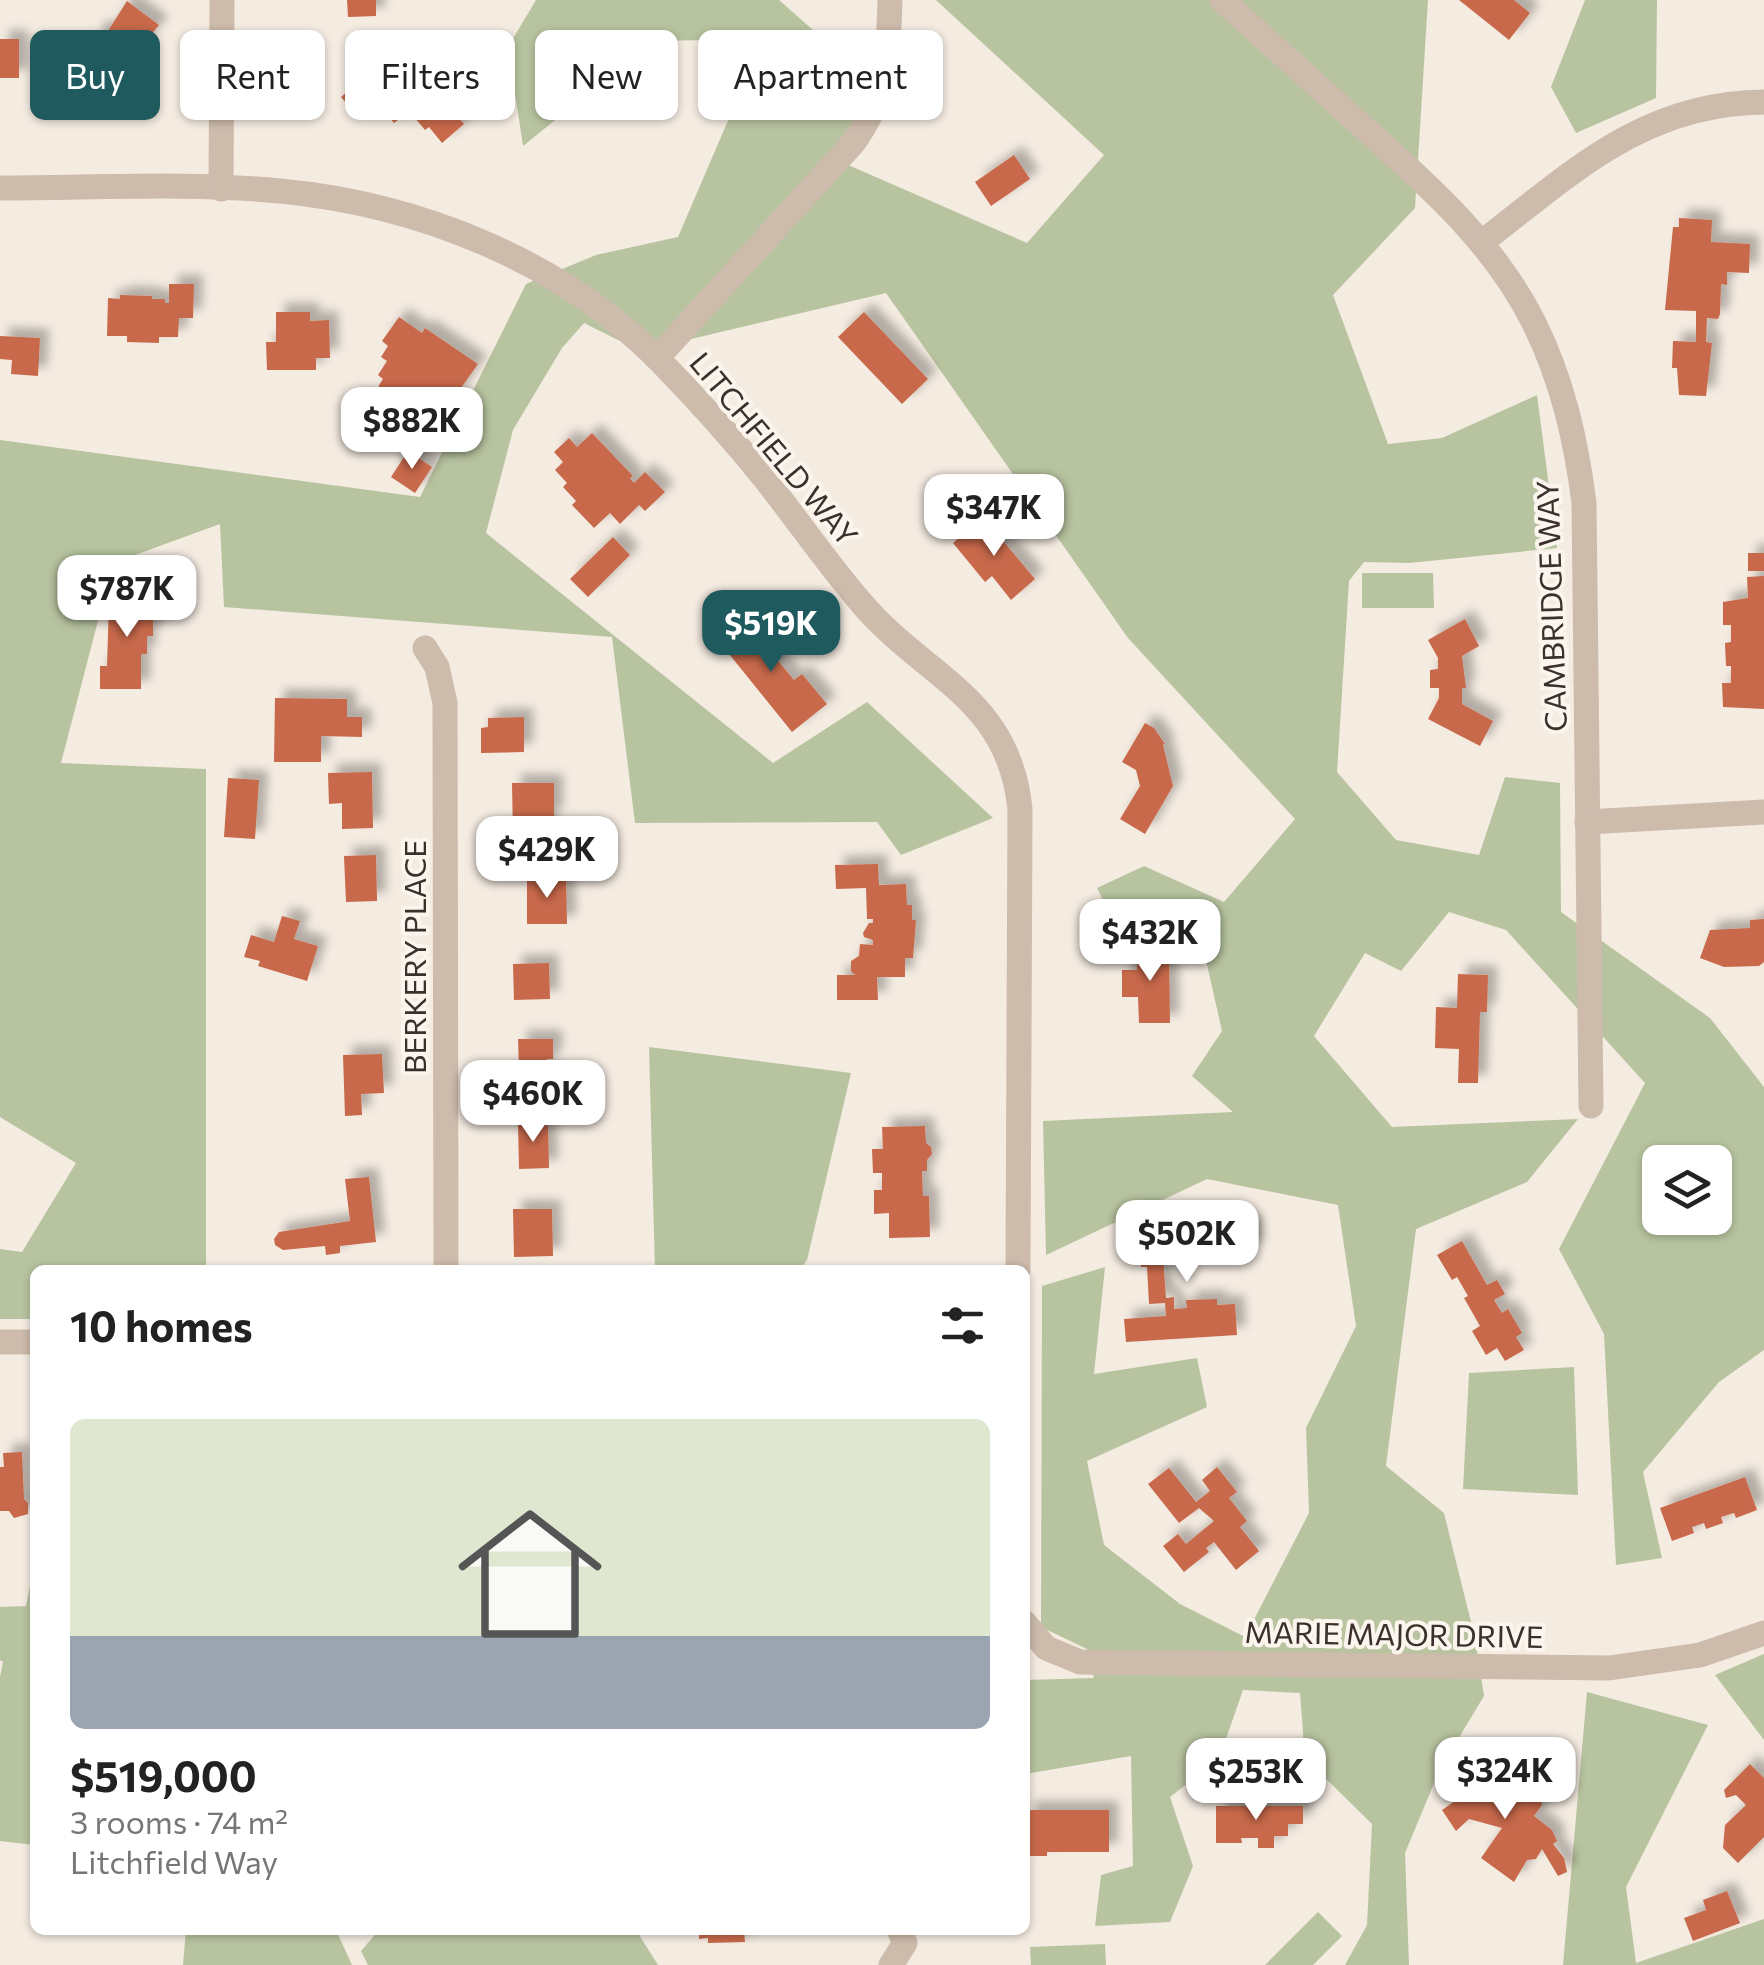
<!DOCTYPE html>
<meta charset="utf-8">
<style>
body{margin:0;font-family:Commissioner,sans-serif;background:#f2f2f2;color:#222;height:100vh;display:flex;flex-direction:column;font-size:38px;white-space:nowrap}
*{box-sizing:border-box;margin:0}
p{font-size:32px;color:#767676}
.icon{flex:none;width:55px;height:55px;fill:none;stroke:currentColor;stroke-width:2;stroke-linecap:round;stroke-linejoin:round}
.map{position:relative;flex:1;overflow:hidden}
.drawer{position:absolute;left:30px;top:1265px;width:1000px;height:670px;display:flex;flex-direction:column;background:#fff;border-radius:15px;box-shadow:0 2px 8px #0004}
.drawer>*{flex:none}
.banner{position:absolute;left:30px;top:30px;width:1000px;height:90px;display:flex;gap:20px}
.tools{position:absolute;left:1642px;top:1145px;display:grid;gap:20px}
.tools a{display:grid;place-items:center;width:90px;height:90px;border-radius:15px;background:#fff;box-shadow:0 2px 8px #0004;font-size:50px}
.price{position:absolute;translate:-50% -85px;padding:0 22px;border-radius:20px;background:#fff;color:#222;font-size:32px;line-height:65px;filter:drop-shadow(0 2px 5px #0008)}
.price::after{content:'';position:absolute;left:50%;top:60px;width:30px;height:22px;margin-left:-15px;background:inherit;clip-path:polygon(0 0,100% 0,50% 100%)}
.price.active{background:#1f5a5e;color:#fff}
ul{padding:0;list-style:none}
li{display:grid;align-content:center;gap:20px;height:530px;padding:0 40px}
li+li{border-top:2px solid #e0e0e0}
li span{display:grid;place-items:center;height:310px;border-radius:15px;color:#555}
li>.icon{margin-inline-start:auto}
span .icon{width:180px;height:180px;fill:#fffc;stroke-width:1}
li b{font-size:42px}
h2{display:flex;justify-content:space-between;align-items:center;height:120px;padding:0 40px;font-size:42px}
.pill{padding:0 35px;border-radius:15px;background:#fff;box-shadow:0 2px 8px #0004;font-size:35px;line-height:90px}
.pill.active{background:#1f5a5e;color:#fff}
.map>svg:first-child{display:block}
</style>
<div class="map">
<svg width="1764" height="1965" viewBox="0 0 1764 1965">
<defs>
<filter id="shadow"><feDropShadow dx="9" dy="-9" stdDeviation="5" flood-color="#0004"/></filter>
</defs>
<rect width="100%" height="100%" fill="#f4ebe1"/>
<g fill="#b8c4a0" fill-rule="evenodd">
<path d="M536,0H779L883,92L839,161L1027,243L1104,155L936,0H1428L1415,208L1333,295L1388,444L1442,438L1537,395L1557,548L1409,563L1364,562L1349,581L1337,772L1396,840L1479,855L1505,777L1560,783L1561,912L1710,1018L1764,1087V1350L1719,1382L1643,1472L1662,1558L1616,1565L1604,1334L1559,1249L1645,1083L1506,930L1449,912L1401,971L1365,953L1314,1036L1392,1127L1578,1119L1527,1182L1416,1229L1386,1466L1444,1513L1475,1638L1484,1696L1440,1769L1405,1853L1409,1965H1345L1367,1925L1372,1824L1305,1758L1300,1693L1243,1690L1219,1759L1170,1797L1193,1866L1170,1922L1095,1926L1101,1875L1133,1866L1131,1756L1025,1774V1680L1094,1678L1087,1649L1041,1627L1042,1286L1105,1267L1094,1374L1197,1358L1207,1407L1087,1461L1104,1545L1180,1604L1245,1637L1309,1513L1306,1428L1356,1326L1338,1205L1207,1179L1046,1255L1043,1121L1233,1112L1192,1076L1222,1031L1203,947L1117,928L1097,888L1144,866L1224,902L1295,819L1128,638L886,293L640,351L584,323L562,348L513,430L486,533L773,763L867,702L993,818L901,855L877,822L635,823L612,637L224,607L220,524L113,563L61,763L206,769V1270H35V1319H0V1249L22,1252L76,1163L0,1117V440L420,497L526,284L596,255L678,237L745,81L711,40L653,41L523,146L508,47ZM1660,1162H1715V1218H1660Z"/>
<polygon points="1585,0 1657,0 1656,98 1576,133 1551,87"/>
<polygon points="1362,573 1433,573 1434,608 1362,608"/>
<polygon points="649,1047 851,1073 807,1260 800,1270 655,1270"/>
<polygon points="1574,1367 1578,1495 1463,1489 1469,1373"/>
<polygon points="35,1560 35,1845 0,1841 0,1677 3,1662 0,1660 0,1607 26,1606"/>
<polygon points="1764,1654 1764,1740 1715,1675"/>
<polygon points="1587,1692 1708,1725 1626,1887 1636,1963 1764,1919 1764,1965 1563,1965"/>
<polygon points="1318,1912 1342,1936 1313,1965 1265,1965"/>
<polygon points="186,1930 336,1930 352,1965 183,1965"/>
<polygon points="379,1930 636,1930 658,1965 368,1965 361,1951"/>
<polygon points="1105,1944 1106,1965 1031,1965 1030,1947"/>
</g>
<g fill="#c8694b" filter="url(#shadow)">
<polygon points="347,0 376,0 376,16 348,17"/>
<polygon points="1459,0 1514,0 1530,13 1509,40"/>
<polygon points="127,1 159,25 131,59 120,97 84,91 89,68 83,66 94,42 94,35 97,30 108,31"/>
<rect x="0" y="39" width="19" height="39"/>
<polygon points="409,68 432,95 436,91 464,124 442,143 429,127 425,130 409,111 394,123 376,101 358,117 341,97 368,74 382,91"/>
<polygon points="1014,155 1030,179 991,206 975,182"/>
<polygon points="1679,218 1712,220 1711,242 1750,244 1749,273 1727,272 1727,285 1721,284 1720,314 1718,319 1707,318 1706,342 1712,343 1706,396 1679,395 1677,368 1672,368 1673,341 1696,342 1696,311 1665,310 1673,227 1679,227"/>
<polygon points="169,284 194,284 193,318 179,318 178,337 159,337 159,343 127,342 127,336 107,336 108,298 120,299 120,295 152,296 152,299 165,299 165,303 169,303"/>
<polygon points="276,312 310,312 310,321 329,320 330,358 316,358 316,370 267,370 266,342 276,342"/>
<polygon points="864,312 928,379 902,404 838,337"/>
<polygon points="399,317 422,333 425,328 478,364 451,402 445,398 424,429 403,414 410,403 397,394 385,400 379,395 379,385 383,379 378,375 387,361 381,357 388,346 382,341"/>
<polygon points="0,336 40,338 38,376 11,374 12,360 0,359"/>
<polygon points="592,433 633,476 630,478 634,483 645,472 665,492 645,511 639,505 620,524 610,513 594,528 572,505 576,501 563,487 567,483 555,470 563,462 554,452 569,438 577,447"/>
<polygon points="408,451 432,467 415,493 391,477"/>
<polygon points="983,517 1035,579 1011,600 992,576 985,582 953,543"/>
<polygon points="613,537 630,555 588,597 570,579"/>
<rect x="1748" y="553" width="16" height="18"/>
<polygon points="1764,576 1764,709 1723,707 1722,683 1731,683 1731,666 1726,666 1725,643 1731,642 1731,625 1723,625 1723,602 1748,598 1747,577"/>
<polygon points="132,585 142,585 145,599 149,599 149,619 153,619 153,636 147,636 147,654 141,654 141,689 100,689 100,666 107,666 109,602 118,602 118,592 128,592"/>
<polygon points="746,615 768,642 764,644 794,680 802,674 827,704 792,732 717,639"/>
<polygon points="1465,619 1479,646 1462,656 1466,688 1462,688 1462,704 1493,721 1480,746 1428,719 1439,698 1439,688 1430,688 1430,670 1438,669 1438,658 1428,640"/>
<polygon points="275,698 347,699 347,717 362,717 362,737 321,736 321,762 274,762"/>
<polygon points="524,717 524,752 481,753 481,728 488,727 488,718"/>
<polygon points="1145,723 1154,728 1165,744 1163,745 1173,786 1145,834 1120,819 1140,786 1136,770 1122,762"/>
<polygon points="372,772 373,828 342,829 342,803 329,804 328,773"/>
<polygon points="228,778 259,780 255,839 224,837"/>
<polygon points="512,783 554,783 554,817 548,817 549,836 513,837"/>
<polygon points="376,855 377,901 346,902 344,856"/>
<polygon points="878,864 879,885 906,884 907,905 912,905 912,920 916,920 913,958 905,958 905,977 877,977 878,1000 837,1000 837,975 855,975 851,971 851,961 859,956 860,944 873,945 873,940 864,937 863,933 869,923 873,923 873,919 867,919 866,888 836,889 835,865"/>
<polygon points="527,877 566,877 567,924 527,924"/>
<polygon points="282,916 300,921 294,939 318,946 307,981 258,966 260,961 244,957 251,935 274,942"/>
<polygon points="1764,919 1764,962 1759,966 1724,967 1700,958 1710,930 1750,928 1750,920"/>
<polygon points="1137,945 1169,945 1170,1023 1139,1023 1138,997 1122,997 1122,970 1137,970"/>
<polygon points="549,963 550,999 514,1000 513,964"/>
<polygon points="1458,974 1488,975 1487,1012 1480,1012 1478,1083 1458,1083 1459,1049 1435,1048 1436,1007 1457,1008"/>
<polygon points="518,1039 553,1039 553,1059 547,1059 548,1068 519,1068"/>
<polygon points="382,1054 384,1093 361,1094 362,1115 345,1116 343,1055"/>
<polygon points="518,1122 548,1122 549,1168 519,1169"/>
<polygon points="925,1126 926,1143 931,1147 932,1154 927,1160 927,1171 922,1171 923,1196 929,1196 930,1237 889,1238 889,1213 874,1214 874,1190 882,1190 882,1173 873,1173 872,1149 883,1149 882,1127"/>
<polygon points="369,1177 376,1242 340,1246 340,1253 326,1255 325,1246 283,1250 275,1245 274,1239 279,1232 350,1221 345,1179"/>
<polygon points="513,1209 552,1209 553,1256 514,1257"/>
<polygon points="1253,1224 1255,1250 1163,1256 1166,1298 1174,1297 1174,1309 1187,1308 1186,1300 1217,1299 1217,1305 1235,1304 1237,1335 1126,1342 1124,1319 1166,1316 1165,1303 1149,1304 1147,1267 1141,1267 1140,1252 1148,1251 1147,1231"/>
<polygon points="1462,1241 1487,1285 1497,1280 1505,1294 1494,1300 1502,1313 1508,1309 1522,1333 1516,1337 1524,1350 1505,1361 1497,1348 1486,1355 1472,1331 1480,1326 1464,1298 1468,1296 1457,1277 1452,1280 1437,1255"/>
<polygon points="22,1452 24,1499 28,1503 28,1514 14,1518 9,1511 0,1511 0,1467 4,1467 3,1453"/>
<polygon points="1217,1467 1237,1492 1229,1498 1247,1521 1240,1527 1259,1551 1236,1570 1214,1542 1206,1548 1209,1552 1184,1572 1163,1546 1178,1534 1186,1544 1214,1521 1199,1508 1179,1523 1148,1484 1169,1468 1196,1502 1210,1491 1202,1480"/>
<polygon points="1745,1477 1757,1510 1736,1518 1734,1513 1721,1517 1723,1523 1706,1529 1704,1523 1692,1527 1694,1533 1672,1541 1660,1508"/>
<polygon points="1750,1764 1764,1778 1764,1837 1738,1863 1723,1848 1725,1825 1746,1805 1736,1795 1726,1798 1724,1790"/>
<polygon points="1460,1767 1499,1783 1528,1786 1538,1791 1542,1805 1534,1816 1552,1830 1557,1841 1553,1844 1564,1858 1567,1872 1558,1876 1542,1849 1536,1859 1527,1860 1514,1882 1481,1858 1502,1828 1469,1819 1456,1831 1442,1810 1458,1799 1452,1781 1454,1770"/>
<polygon points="1216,1806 1303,1806 1303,1824 1288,1824 1288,1836 1274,1836 1274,1848 1258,1848 1258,1838 1241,1838 1242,1843 1216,1843"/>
<polygon points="1025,1810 1109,1810 1109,1852 1047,1852 1047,1856 1025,1856"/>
<polygon points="1727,1891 1740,1923 1693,1941 1684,1918 1706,1910 1703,1900"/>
<polygon points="699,1930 744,1930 745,1942 708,1943 708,1938 699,1939"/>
</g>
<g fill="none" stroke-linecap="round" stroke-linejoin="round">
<g stroke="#cdbbac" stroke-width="25">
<path d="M1222,0C1269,42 1316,85 1363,127C1428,185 1493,242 1533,321C1562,379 1576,439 1584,503L1591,1106"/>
<path d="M0,188C93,188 188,182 280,191C419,204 561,261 660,361C697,399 733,439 766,480C799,522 829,566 864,606C928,679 1009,699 1020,809L1018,1270"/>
<polyline points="221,189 222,0"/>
<path d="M1482,242C1572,173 1643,103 1764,102"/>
<path d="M657,358L854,142C888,94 888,57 890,0"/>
<polyline points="425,648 437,667 445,703 446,1270"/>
<polyline points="1587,822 1764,812"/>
<polyline points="0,1342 35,1342"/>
<polyline points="1025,1623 1046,1648 1080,1662 1609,1668 1700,1655 1764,1633"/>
<polyline points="891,1965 905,1943 899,1930"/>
</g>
</g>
<g text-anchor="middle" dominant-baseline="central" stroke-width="8" stroke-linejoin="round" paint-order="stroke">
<g font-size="30" fill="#3b302b" stroke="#fbf5ee">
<text transform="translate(775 448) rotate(50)">LITCHFIELD WAY</text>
<text transform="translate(1550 606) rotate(-92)">CAMBRIDGE WAY</text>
<text transform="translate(413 957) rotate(-90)">BERKERY PLACE</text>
<text transform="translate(1394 1633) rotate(1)">MARIE MAJOR DRIVE</text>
</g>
</g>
</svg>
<div class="tools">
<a><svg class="icon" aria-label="layers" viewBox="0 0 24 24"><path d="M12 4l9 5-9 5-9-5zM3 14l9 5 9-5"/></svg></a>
</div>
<b class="price" style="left:412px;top:472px">$882K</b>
<b class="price" style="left:994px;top:559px">$347K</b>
<b class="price" style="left:127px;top:640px">$787K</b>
<b class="price active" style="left:771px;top:675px">$519K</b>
<b class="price" style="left:547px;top:901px">$429K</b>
<b class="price" style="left:1150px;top:984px">$432K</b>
<b class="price" style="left:533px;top:1145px">$460K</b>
<b class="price" style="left:1187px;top:1285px">$502K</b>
<b class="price" style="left:1505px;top:1822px">$324K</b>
<b class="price" style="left:1256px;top:1823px">$253K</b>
<div class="banner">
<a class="pill active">Buy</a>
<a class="pill">Rent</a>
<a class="pill">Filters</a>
<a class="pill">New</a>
<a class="pill">Apartment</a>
</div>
<section class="drawer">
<h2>10 homes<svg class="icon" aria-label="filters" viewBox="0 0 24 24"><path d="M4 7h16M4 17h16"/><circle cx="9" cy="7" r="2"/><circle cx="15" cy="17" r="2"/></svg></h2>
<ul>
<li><span style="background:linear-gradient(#dfe7d0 70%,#9aa5b1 0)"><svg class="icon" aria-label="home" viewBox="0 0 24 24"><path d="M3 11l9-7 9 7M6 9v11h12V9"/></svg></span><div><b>$519,000</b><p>3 rooms · 74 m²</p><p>Litchfield Way</p></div></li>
</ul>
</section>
</div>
